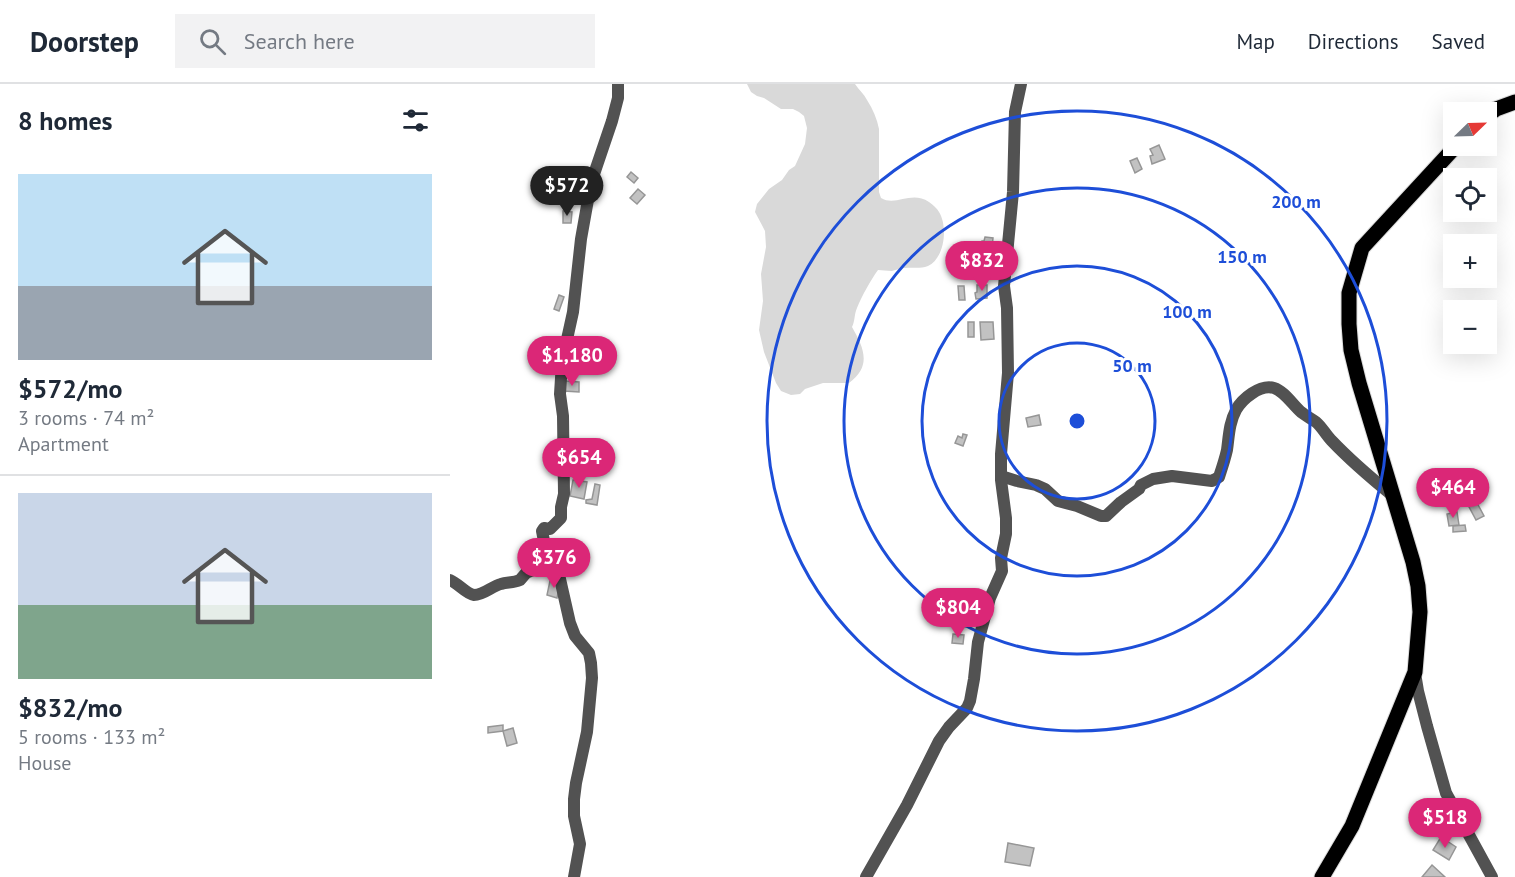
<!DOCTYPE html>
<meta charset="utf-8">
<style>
body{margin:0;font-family:"PT Sans",sans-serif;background:#f2f2f3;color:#1f2937;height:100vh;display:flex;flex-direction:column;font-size:22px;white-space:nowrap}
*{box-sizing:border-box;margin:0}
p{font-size:20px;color:#747a83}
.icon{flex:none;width:33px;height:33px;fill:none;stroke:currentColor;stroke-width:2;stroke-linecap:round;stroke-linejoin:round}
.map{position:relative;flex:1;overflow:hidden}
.side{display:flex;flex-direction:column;background:#fff;width:450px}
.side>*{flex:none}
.needle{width:39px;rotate:67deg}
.buttons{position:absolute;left:993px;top:18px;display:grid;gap:12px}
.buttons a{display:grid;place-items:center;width:54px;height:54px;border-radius:0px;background:#fff;box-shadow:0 6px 24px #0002;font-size:30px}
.price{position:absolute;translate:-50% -51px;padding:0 14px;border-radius:21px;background:#db2777;color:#fff;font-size:20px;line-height:39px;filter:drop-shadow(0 2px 3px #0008)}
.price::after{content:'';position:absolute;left:50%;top:36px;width:18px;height:14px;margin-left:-9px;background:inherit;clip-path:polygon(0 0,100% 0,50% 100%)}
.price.active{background:#222;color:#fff}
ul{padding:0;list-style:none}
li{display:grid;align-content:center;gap:12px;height:318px;padding:0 18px}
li+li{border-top:2px solid #e0e1e3}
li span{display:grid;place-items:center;height:186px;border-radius:0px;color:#555}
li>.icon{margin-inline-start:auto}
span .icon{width:108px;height:108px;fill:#fffc;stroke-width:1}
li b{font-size:26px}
h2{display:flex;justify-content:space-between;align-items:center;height:72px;padding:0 18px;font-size:26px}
header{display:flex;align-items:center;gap:36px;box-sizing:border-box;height:84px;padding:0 30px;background:#fff;border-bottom:2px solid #e0e1e3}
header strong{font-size:28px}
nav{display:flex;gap:33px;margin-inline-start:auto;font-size:21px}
.search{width:420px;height:54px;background:#f2f2f3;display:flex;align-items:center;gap:15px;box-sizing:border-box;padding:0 21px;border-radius:0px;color:#747a83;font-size:22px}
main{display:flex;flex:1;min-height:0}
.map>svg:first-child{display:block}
</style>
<header>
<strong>Doorstep</strong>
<div class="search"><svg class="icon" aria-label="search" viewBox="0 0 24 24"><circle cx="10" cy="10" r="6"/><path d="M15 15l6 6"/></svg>Search here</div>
<nav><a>Map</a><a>Directions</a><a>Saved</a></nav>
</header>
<main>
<section class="side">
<h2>8 homes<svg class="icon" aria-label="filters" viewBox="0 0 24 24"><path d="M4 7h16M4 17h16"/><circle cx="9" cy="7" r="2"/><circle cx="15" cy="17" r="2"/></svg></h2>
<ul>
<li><span style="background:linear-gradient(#bfe0f5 60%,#9aa5b1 0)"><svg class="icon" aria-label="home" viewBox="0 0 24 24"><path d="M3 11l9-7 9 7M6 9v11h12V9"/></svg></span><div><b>$572/mo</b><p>3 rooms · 74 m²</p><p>Apartment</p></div></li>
<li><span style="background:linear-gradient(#c9d6e8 60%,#7fa58c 0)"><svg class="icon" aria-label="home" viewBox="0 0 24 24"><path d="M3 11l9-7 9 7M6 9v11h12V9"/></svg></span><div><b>$832/mo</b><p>5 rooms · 133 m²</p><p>House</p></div></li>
</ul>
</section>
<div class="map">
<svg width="1065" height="793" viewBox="0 0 1065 793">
<rect width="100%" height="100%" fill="#fff"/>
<path fill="#d9d9d9" d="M297,0H405C409,6 414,10 417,16C423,25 427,35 429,45V108L431,114C446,123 461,106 479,118C483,121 487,124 489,128C498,142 495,174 478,182C470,185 463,183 455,184C451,184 446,186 442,187C437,187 432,186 428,186C420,197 412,212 407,224C404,231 405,237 402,243C414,264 422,282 399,299H373L355,305L350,310L341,311L331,307L326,299L314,268L309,246L313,217L311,190L316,163L315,147L305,128L307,120L319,105L332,96L339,86L345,82L355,60L357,44L354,32L349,28L343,25H331L314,14L307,12L301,8Z"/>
<g fill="#c2c2c2" stroke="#969696" stroke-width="1.5">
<polygon points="709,61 715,75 702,80 700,72 703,71 700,65"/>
<polygon points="687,74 692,85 685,89 680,77"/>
<polygon points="181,88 188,94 184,99 177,93"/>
<polygon points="188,105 195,111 187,120 180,114"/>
<polygon points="113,127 122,128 121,139 113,139"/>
<polygon points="535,153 543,154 542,164 531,163 532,157 534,157"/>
<polygon points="527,201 537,201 537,214 526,215 525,209 527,208"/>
<polygon points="508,202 514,202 515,216 509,216"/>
<polygon points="109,211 114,213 109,227 104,225"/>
<rect x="518" y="238" width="6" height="15"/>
<polygon points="530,238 543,238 544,255 531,256"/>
<polygon points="115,297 129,298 129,308 114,307"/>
<polygon points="589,331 591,341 578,343 576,334"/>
<polygon points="513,350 517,351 513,362 505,359 508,352 512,354"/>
<polygon points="123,396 137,398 134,415 120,412"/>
<polygon points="145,400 150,401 147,421 136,419 136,416 142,415"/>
<polygon points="1026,417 1034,432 1026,436 1018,421"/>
<polygon points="1007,428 1009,441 999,442 997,430"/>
<polygon points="1015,441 1016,447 1003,448 1003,442"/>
<polygon points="84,456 90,459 88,465 91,466 90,470 81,469"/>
<polygon points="100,497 110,499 107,514 97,511"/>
<polygon points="503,533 515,534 515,543 503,542"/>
<polygon points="503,550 514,551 513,560 502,559"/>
<polygon points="53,641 53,647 38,649 38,643"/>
<polygon points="63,644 67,659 57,662 53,647"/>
<polygon points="991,753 1006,763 999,776 983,766"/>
<polygon points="558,759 584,764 580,782 555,778"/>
<polygon points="982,781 995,793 972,793"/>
</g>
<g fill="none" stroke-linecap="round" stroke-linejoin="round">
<defs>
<g id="major">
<polyline points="1036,32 1046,25 1065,18"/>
<polyline points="872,793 902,742 965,588 970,528 968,502 963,478 909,299 901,266 899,240 899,209 912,164 1006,62"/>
</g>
</defs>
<use href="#major" stroke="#dbdbdb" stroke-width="17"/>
<g stroke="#525252" stroke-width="12">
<path d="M551,392L567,397L586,401L595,405L608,417L627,422L651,432H656L671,418L689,405L691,401L703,395L722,392L762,397L769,393C772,384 775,375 777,366C779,352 779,339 786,326C792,315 810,300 824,304C834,307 843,321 851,328C856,332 862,335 866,338C872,343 876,351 881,356C900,376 921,394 942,411"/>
<path d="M0,496C8,499 16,510 24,511C34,511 42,502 51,500C57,498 63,499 70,496L76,489L95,481L99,480L107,485"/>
<polyline points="965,589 968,607 977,642 996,709 1042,793"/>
<polyline points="124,793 130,760 124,732 124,715 126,699 137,648 142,594 141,579 139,569 125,552 120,539 108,486 101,475 95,462 92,447 94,444 100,445 111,434 111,423 114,410 113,332 110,310 112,278 123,228 131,155 141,99 162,37 168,14 168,0"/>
<polyline points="416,793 457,721 489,657 499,643 517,624 520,617 524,595 528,558 540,514 552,487 551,474 556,450 556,434 551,396 551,370 558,289 557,224 554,202 563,108 565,28 571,0"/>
</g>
<use href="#major" stroke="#000" stroke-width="15"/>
</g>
<g fill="none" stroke="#1d4ed8" stroke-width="3">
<circle cx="627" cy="337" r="78"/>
<circle cx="627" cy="337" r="155"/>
<circle cx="627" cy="337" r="233"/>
<circle cx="627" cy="337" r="310"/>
</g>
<circle cx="627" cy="337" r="9" fill="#1d4ed8" stroke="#fff" stroke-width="3"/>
<g font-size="18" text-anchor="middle" font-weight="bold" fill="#1d4ed8" stroke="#fff" stroke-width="6" stroke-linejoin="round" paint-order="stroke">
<text x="846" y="124">200 m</text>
<text x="792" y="179">150 m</text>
<text x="737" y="234">100 m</text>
<text x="682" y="288">50 m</text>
</g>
</svg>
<div class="buttons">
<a><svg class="needle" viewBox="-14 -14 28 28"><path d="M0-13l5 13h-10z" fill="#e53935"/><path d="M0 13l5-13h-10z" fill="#747a83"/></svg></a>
<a><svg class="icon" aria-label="locate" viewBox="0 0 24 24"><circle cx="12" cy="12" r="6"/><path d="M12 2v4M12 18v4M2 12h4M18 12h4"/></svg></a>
<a>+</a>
<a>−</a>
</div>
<b class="price active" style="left:117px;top:133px">$572</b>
<b class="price" style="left:532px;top:208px">$832</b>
<b class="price" style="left:122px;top:303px">$1,180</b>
<b class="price" style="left:129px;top:405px">$654</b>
<b class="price" style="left:1003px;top:435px">$464</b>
<b class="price" style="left:104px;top:505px">$376</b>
<b class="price" style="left:508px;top:555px">$804</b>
<b class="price" style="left:995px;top:765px">$518</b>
</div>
</main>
